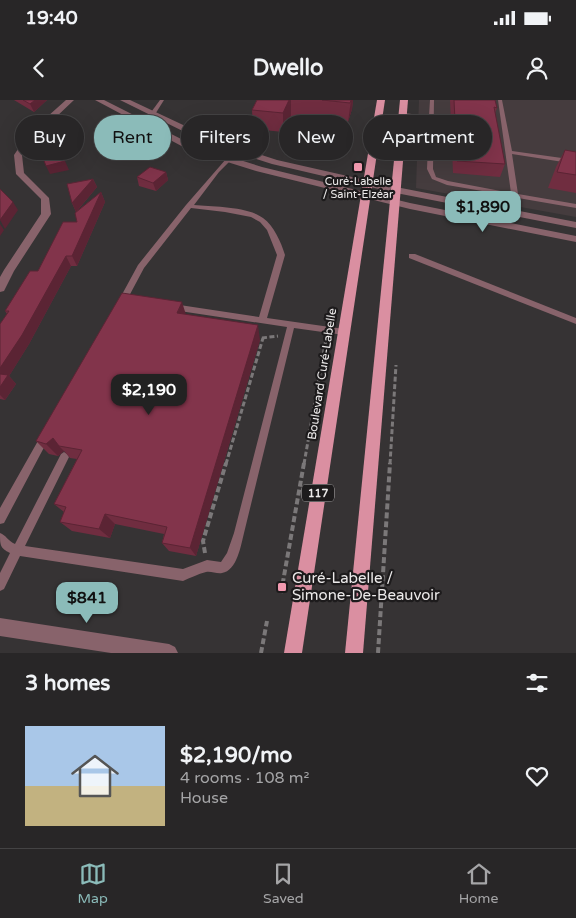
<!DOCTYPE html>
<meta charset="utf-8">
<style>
body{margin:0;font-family:"Varela Round",sans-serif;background:#343233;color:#f1f3f6;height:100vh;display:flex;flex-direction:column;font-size:19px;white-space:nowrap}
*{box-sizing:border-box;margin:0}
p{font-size:16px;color:#a5a5a7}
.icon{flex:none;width:28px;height:28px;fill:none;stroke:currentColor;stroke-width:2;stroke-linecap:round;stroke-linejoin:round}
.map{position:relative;height:553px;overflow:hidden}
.details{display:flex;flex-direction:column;background:#282627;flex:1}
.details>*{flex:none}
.guide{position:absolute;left:15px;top:15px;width:546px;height:45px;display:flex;gap:10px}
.price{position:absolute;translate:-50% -42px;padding:0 11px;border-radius:10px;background:#8bbbb9;color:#111;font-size:16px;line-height:32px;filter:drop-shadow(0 1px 2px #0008)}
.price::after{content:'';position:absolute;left:50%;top:30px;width:15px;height:11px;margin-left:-8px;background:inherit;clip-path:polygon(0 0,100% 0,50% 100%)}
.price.current{background:#222;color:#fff}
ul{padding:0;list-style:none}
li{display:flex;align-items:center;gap:15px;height:125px;padding:0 25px}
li+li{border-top:1px solid #444344}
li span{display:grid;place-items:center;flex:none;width:140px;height:100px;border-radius:0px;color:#555}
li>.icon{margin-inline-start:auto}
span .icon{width:60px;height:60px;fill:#fffc;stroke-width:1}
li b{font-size:21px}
h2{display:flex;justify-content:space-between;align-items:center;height:60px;padding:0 25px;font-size:21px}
.tag{padding:0 18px;border-radius:22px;background:#282627;box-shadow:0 5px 20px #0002,0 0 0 1px #444344;font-size:18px;line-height:45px}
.tag.current{background:#8bbbb9;color:#111}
.status{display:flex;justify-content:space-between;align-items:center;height:35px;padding:0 25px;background:#282627;direction:ltr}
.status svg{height:14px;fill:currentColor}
header{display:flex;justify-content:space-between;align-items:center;height:65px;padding:0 25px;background:#282627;font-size:22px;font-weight:700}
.tab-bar{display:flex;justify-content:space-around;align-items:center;height:70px;border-top:1px solid #444344;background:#282627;font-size:14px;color:#a5a5a7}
.tab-bar a{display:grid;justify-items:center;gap:2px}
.tab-bar .current{color:#8bbbb9}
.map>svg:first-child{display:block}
</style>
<div class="status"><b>19:40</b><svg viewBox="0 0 49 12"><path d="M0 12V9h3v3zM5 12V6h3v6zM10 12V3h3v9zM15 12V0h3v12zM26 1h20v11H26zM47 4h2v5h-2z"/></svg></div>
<header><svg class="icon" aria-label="back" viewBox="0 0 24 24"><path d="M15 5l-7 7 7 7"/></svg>Dwello<svg class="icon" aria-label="person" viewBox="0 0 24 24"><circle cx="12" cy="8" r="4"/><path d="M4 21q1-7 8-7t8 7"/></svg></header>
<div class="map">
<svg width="576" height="553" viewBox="0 0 576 553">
<rect width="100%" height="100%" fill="#363334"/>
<polygon fill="#453c3e" points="419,0 576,0 576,117 416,88"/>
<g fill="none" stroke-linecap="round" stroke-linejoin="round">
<polyline stroke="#7b7879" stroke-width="2" stroke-dasharray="3 2" stroke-linecap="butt" points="440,19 454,20"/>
<g stroke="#7b7879" stroke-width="3" stroke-dasharray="5 2.5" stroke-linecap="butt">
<polyline points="262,238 278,236"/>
<polyline points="226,364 263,238"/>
<polyline points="304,364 326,239"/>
<polyline points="390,364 396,265"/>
</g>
<g stroke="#7b7879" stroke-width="4" stroke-dasharray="6 3" stroke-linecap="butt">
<polyline points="205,453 203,441 226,363"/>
<polyline points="281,493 304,363"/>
<polyline points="261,553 267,521"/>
<polyline points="378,553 390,363"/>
</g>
<g fill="#88636b" fill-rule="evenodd">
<polygon points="160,0 164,0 154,16 150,16 149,15"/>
<polygon points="430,0 434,0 433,69 436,77 448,81 511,93 498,0 502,0 512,51 576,60 576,64 512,54 518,94 576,104 576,108 518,98 520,113 517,115 514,113 512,96 447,85 432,79 427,69 429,19 403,17 400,15 403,13 429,16"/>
<path d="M226,59L231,60L219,72L194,105C213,107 247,106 263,118C274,126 281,142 285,155L267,218L344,229L348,232L344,235L294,228L244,433C241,445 237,471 222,473C217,474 211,471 206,472C198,474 190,478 183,481L20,456L4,489L0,491V473L10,453C0,448 0,445 0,433C6,435 8,441 15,444L61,354L64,352L67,354L69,357L25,446L183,469L207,460L221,462L227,453L234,433L287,227L173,210L169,207L173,204L259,217L277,155L267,130L260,122L251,117L225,112L191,108L144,168L128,198L131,199L132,201L131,203H123L119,200L138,165L186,105Z"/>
<polygon points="409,154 415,154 576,218 576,224 409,158"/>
<polygon points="46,331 49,332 51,335 49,338 4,423 0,424 0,408 43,332"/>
</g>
<g fill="#88636b" fill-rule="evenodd">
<polygon points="66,0 74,0 35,37 22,55 24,73 49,98 51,114 14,171 4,191 0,192 0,177 4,170 41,114 41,99 16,74 14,55 29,33"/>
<polygon points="0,518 169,544 175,547 178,553 111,553 0,536"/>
</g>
<g fill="#88636b" fill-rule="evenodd">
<polygon points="95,0 104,0 195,46 262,67 410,103 576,136 576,142 410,109 256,71 189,50"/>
<polygon points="120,0 130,0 215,40 277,60 396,87 576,122 576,128 396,93 272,64 209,44"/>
</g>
<g fill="#da8fa1" fill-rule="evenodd">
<polygon points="377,0 385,0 302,553 284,553"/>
<polygon points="400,0 408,0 363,553 345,553"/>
</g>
</g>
<g fill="#702d40">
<polygon points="14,0 47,0 34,12"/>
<polygon points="257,0 353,0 352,9 348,22 291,16 283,32 253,29 252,10"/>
<polygon points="450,0 495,0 497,8 495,13 505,64 500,77 453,73"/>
<polygon points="565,50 576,52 576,93 548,88 556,67"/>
<polygon points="166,72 168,80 156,91 139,86 137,77"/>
<polygon points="93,79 97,87 77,111 101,92 105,102 77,166 71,166 29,244 9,276 16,284 5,300 0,299 0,224 7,214 5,211 77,122 76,112 72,103"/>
<polygon points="186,214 260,240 196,456 169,451 162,443 164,434 115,424 110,438 72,431 60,422 64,412 54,404 77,359 70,358 64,351 58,356 49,354 36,341"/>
</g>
<g fill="#5b2434">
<polygon points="35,0 47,0 34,12 30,4"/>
<polygon points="289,0 291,0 291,16 283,32 283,13"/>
<polygon points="351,0 353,0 352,9 348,22"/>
<polygon points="65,61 69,70 50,74 46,66"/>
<polygon points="166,72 168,80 156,91 153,83"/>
<polygon points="93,79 97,87 76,112 72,103"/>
<polygon points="101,92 105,102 77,166 72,156"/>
<polygon points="13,102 18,110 5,129 0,120"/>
<polygon points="0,124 4,130 0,136"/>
<polygon points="66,156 71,166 29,244 9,276 16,284 5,300 0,295 0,268"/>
<polygon points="182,202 187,218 177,213"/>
<polygon points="258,225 260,240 196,456 190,448"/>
<polygon points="53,338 59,346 64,351 58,356 46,344"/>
<polygon points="105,414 115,424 110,438 99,429"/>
</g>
<g fill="#82344b" stroke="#5b2434">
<polygon points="23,0 35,0 30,4"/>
<polygon points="257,0 289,0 283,13 252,10"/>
<polygon points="322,0 351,0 350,3"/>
<polygon points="454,0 495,0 497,8 494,7 505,64 457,61"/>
<polygon points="57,41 65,61 46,66 38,45"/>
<polygon points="565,50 576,52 576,75 557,72"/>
<polygon points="150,67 166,72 153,83 137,77"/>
<polygon points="93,79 72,103 67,84"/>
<polygon points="0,89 13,102 0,120"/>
<polygon points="101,92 72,156 66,156 22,235 0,268 0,224 9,211 5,211 30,171 38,171 63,122 77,122 75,113"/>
<polygon points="122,193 182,202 177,213 258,225 190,448 162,443 167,427 105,414 99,429 60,422 66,407 54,404 82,350 59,346 53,338 46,344 36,341"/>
<polygon points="0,274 8,275 0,287"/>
</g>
<g fill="#f29ab0" stroke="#1d1b1c" stroke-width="2">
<rect x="353" y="62" width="10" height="10" rx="2.5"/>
<rect x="277" y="482" width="10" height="10" rx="2.5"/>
</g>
<g text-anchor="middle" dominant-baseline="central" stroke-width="4.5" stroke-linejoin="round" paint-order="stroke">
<g font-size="11" fill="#eceaea" stroke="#1d1b1c">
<text x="358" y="81">Curé-Labelle<tspan x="358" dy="13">/ Saint-Elzéar</tspan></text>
</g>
<rect fill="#1d1b1c" stroke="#aeacac" stroke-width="1" x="302" y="384.5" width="32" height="17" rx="4"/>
<g font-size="11" font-weight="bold" fill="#eceaea">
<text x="318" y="393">117</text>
</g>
<g font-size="12" fill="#eceaea" stroke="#1d1b1c">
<text transform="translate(322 274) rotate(-81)">Boulevard Curé-Labelle</text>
</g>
<g font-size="15" fill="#eceaea" stroke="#1d1b1c" text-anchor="start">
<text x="292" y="478">Curé-Labelle /<tspan x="292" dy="17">Simone-De-Beauvoir</tspan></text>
</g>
</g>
</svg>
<b class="price" style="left:483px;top:133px">$1,890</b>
<b class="price current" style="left:149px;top:316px">$2,190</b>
<b class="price" style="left:87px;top:524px">$841</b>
<div class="guide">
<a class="tag">Buy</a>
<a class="tag current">Rent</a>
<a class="tag">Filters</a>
<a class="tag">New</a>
<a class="tag">Apartment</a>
</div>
</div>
<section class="details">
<h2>3 homes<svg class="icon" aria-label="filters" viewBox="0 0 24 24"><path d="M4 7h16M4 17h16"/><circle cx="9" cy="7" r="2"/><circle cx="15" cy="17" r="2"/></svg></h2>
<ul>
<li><span style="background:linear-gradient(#a9c7e8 60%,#c2b280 0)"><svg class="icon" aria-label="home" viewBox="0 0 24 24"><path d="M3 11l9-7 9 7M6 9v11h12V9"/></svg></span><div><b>$2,190/mo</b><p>4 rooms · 108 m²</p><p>House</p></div><svg class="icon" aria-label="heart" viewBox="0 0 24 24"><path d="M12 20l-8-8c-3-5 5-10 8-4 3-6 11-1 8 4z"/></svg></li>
</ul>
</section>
<nav class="tab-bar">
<a class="current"><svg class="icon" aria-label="map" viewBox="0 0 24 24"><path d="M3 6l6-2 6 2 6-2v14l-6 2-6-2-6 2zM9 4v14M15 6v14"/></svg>Map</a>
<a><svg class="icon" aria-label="saved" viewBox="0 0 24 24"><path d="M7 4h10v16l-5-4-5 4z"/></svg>Saved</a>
<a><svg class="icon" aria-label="home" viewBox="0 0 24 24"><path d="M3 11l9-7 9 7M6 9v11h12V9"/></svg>Home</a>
</nav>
